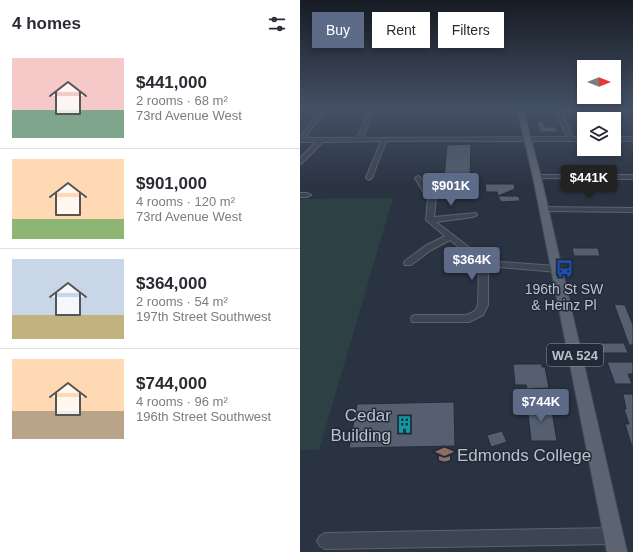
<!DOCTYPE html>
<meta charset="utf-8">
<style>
body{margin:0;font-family:Helvetica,sans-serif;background:#f7f7f7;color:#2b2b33;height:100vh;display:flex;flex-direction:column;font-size:15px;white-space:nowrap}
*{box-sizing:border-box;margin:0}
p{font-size:13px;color:#7c7c81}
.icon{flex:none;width:22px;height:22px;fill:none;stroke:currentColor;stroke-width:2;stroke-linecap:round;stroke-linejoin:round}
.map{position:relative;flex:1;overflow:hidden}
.drawer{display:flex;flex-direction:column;background:#fff;width:300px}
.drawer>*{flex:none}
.banner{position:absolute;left:12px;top:12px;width:261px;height:36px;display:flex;gap:8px}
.needle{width:26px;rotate:90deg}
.buttons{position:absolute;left:277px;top:60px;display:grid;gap:8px}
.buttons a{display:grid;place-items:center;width:44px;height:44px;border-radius:0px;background:#fff;box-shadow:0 2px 6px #0003;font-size:20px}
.price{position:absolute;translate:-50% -34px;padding:0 9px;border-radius:4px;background:#5d6a88;color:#fff;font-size:13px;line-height:26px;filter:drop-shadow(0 1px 2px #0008)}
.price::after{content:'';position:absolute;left:50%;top:24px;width:12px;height:9px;margin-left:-6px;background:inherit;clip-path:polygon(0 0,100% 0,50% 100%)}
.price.on{background:#222;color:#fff}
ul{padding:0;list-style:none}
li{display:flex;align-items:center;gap:12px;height:100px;padding:0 12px}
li+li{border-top:1px solid #e1e1e2}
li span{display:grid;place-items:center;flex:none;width:112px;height:80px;border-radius:0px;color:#555}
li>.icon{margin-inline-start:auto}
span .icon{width:48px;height:48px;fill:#fffc;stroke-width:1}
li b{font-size:17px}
h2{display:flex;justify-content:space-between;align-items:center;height:48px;padding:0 12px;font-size:17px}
.chip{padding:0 14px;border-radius:0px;background:#fff;box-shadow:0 2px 6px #0003;font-size:14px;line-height:36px}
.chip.on{background:#5d6a88;color:#fff}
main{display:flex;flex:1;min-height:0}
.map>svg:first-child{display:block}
</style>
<main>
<section class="drawer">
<h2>4 homes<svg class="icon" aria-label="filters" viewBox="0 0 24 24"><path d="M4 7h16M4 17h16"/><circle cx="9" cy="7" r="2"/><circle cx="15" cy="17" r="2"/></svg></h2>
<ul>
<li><span style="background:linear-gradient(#f6c9c9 65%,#7fa58c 0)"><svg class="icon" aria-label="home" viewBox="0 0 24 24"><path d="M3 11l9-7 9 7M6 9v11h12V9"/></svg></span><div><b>$441,000</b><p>2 rooms · 68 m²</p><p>73rd Avenue West</p></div></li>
<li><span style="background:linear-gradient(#ffd9b3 75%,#8fb573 0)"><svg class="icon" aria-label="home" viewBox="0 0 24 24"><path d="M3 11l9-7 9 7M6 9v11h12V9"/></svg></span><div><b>$901,000</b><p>4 rooms · 120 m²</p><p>73rd Avenue West</p></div></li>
<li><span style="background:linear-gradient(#c9d6e8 70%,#c2b280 0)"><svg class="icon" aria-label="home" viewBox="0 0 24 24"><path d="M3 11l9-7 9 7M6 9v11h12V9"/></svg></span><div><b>$364,000</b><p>2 rooms · 54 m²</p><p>197th Street Southwest</p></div></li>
<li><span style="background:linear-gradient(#ffd9b3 65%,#b9a48a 0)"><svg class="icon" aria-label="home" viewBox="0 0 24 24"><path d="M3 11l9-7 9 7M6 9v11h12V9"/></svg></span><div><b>$744,000</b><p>4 rooms · 96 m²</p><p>196th Street Southwest</p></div></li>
</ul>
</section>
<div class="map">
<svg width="333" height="552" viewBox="0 0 333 552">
<rect width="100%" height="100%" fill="#2a3342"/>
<polygon fill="#2d4144" points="93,198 19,450 0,450 0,199"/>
<g fill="#555f6f" stroke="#242c39">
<polygon points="237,121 243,121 245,127 256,127 258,132 240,132"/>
<polygon points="171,144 170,179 144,179 147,145"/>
<polygon points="185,184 214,184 215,189 198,196 197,192 186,192"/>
<polygon points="198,196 217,196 219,197 220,201 201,202"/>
<polygon points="272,248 298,248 300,256 274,256"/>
<polygon points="314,304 325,305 333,325 333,345 329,345"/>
<polygon points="288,343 324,343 328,353 291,353"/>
<polygon points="307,362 333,362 333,374 328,374 332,384 315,384"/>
<polygon points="213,364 242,364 242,367 245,367 249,388 227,389 226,385 215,385"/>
<polygon points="323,394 333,394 333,447 332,447 325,424 329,424 324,409 326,409"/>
<polygon points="154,402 155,446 49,448 57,404"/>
<polygon points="227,404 251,405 257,441 231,441"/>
<polygon points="202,431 207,442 191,447 187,435"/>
</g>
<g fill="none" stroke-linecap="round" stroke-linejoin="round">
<defs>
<g id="minor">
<polygon points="21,109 26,109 5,138 57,138 70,109 99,111 101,112 99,113 73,113 63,138 267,137 255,109 259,109 261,112 283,109 333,109 333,111 295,110 262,115 273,137 284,137 284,141 86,141 72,178 69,180 66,178 81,141 23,142 2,163 0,164 0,158 16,142 0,142 0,137"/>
<rect x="314" y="137" width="19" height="4"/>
<polygon points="237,175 333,175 333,179 235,178 234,177"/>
<polygon points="118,176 120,177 129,191 136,197 134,217 176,213 177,215 173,217 136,222 187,261 257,266 261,269 257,272 188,266 188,305 183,315 169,322 112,322 111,319 112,316 116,315 167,315 175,311 178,305 179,267 180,264 150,240 131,250 111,265 105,265 104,263 105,261 125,246 145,236 126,220 128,198 124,193 115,178"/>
<polygon points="0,193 7,193 11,195 7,197 0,197"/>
<polygon points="241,207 333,208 333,212 244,211 241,211"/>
<polygon points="314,528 319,531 322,536 319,541 314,544 25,549 20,546 17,541 20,536 25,533"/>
</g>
<polygon id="major" points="217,109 223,109 241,177 327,552 307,552 233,177"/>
</defs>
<use href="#minor" stroke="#5c636f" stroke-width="2"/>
<use href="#major" stroke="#474e5b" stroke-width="2"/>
<use href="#minor" fill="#3e4552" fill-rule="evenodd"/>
<use href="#major" fill="#5c6472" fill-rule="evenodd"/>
</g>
<linearGradient id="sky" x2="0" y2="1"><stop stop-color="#171c24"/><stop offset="0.58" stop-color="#445065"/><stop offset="1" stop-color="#445065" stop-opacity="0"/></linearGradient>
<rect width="333" height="187" fill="url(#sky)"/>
<defs>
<symbol id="bus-bare" viewBox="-9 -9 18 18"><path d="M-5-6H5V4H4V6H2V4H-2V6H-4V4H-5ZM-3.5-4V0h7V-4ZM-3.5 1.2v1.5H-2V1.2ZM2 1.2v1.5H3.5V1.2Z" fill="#1a4fb4" stroke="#222a37" stroke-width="2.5" paint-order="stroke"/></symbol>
<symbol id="building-bare" viewBox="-9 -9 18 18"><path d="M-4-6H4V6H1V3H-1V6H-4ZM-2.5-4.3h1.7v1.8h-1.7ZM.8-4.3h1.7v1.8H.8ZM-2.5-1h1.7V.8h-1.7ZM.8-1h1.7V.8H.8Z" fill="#0f9aa8" stroke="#222a37" stroke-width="2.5" paint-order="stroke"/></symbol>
<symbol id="university-bare" viewBox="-9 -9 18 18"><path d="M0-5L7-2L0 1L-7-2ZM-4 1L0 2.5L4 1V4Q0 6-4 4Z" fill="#8d6e63" stroke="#222a37" stroke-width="2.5" paint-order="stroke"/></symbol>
</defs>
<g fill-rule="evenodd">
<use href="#bus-bare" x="252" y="256" width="25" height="25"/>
<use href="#building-bare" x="92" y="412" width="25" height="25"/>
<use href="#university-bare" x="132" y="442" width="25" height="25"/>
</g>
<g text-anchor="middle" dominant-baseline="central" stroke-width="3" stroke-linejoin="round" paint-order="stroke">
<rect fill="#222a37" stroke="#8d949f" stroke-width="1" x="247" y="344" width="56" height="22" rx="3"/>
<g font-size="13" font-weight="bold" fill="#bbc1cc">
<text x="275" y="355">WA 524</text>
</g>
<g font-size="14" fill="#bbc1cc" stroke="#222a37">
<text x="264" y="289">196th St SW<tspan x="264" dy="16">&amp; Heinz Pl</tspan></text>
</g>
<g font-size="17" fill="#bbc1cc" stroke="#222a37" text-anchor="end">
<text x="91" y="415">Cedar<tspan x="91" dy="20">Building</tspan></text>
<text x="157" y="455" text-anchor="start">Edmonds College</text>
</g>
</g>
</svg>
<div class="buttons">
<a><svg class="needle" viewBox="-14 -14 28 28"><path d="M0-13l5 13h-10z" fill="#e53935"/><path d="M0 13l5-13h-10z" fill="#7c7c81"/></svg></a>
<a><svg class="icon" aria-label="layers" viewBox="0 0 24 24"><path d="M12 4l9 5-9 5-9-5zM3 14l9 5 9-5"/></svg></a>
</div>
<b class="price on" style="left:289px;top:199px">$441K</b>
<b class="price" style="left:151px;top:207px">$901K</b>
<b class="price" style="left:172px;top:281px">$364K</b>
<b class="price" style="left:241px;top:423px">$744K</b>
<div class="banner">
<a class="chip on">Buy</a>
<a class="chip">Rent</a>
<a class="chip">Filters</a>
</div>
</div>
</main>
